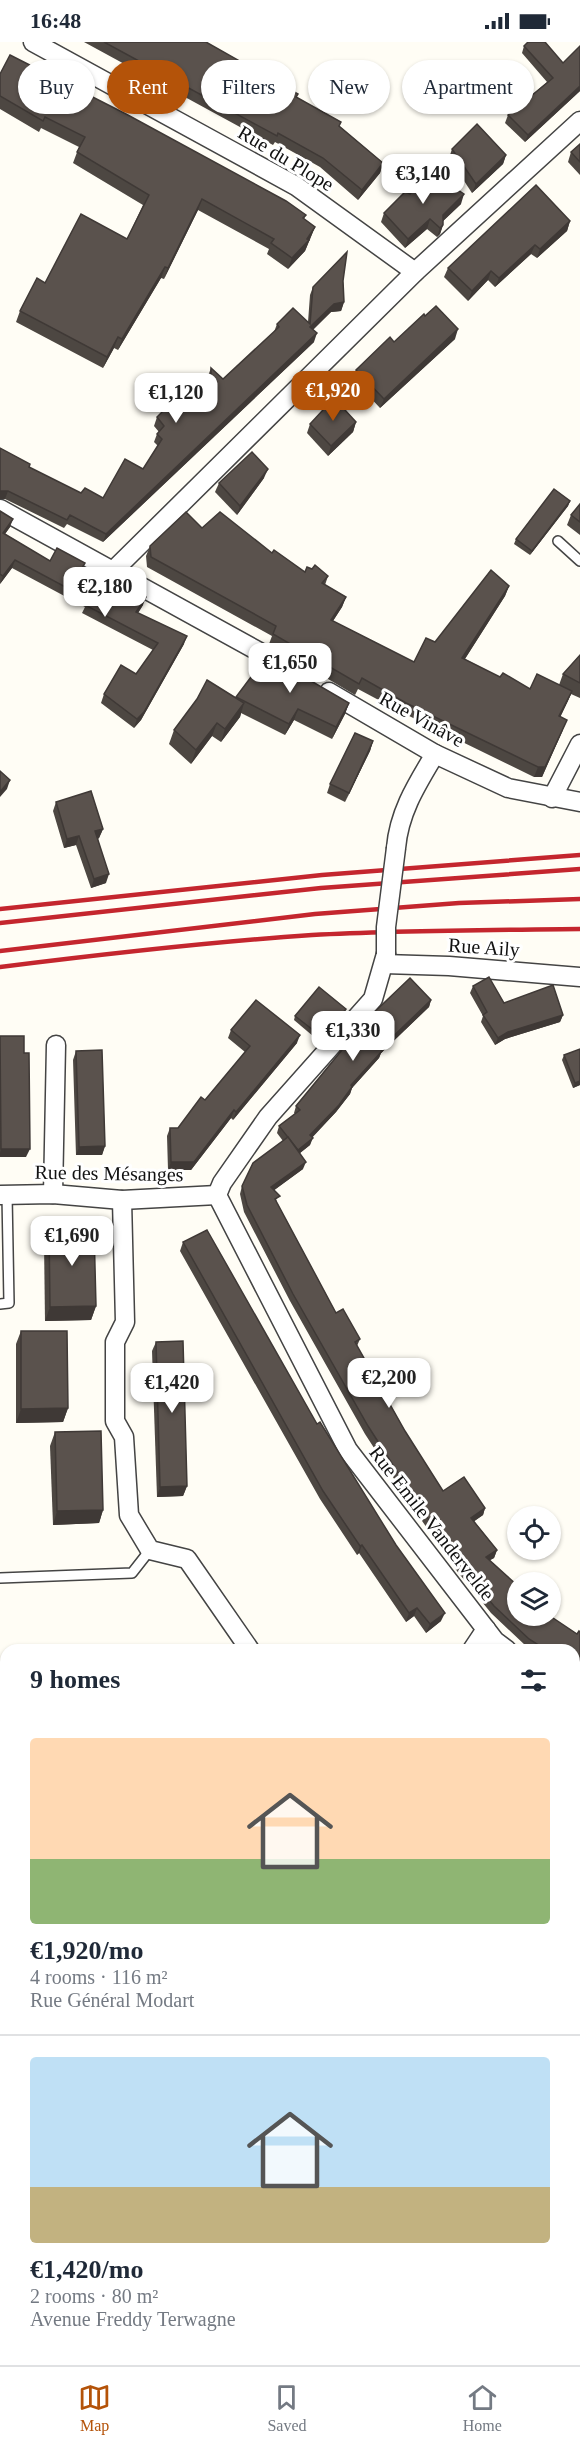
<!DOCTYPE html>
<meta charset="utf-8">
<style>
body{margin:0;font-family:"Times New Roman",serif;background:#f6f6f7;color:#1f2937;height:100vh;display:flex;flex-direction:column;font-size:22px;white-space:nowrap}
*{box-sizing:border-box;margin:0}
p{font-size:20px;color:#747a83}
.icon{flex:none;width:33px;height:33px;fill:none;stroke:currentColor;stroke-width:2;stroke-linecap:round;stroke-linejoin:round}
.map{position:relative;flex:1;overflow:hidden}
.panel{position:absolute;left:0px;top:1602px;width:580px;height:722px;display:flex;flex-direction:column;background:#fff;border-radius:18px 18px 0 0;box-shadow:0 2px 4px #0004}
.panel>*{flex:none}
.hud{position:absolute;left:18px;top:18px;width:544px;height:54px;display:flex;gap:12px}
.buttons{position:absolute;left:507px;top:1464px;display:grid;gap:12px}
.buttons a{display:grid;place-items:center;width:54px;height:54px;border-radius:50%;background:#fff;box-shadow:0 2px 4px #0004;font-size:30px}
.price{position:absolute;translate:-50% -51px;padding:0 14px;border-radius:12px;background:#fff;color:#222;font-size:20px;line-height:39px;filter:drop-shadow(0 2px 3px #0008)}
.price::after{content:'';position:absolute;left:50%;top:36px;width:18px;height:14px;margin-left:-9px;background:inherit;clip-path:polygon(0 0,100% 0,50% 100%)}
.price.selected{background:#b45309;color:#fff}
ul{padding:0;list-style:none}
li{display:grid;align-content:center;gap:12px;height:318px;padding:0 30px}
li+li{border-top:2px solid #e0e1e3}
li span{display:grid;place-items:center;height:186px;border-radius:6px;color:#555}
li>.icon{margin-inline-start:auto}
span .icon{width:108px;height:108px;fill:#fffc;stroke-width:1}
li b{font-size:26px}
h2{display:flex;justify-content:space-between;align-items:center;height:72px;padding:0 30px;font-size:26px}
.pill{padding:0 21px;border-radius:27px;background:#fff;box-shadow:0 2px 4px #0004;font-size:21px;line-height:54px}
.pill.selected{background:#b45309;color:#fff}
.status{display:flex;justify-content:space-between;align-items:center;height:42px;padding:0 30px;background:#fff;direction:ltr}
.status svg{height:16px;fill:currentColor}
.tab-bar{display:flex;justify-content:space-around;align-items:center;height:84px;border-top:2px solid #e0e1e3;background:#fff;font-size:16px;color:#747a83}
.tab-bar a{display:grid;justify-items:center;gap:3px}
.tab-bar .selected{color:#b45309}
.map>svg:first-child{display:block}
</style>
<div class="status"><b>16:48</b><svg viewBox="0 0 49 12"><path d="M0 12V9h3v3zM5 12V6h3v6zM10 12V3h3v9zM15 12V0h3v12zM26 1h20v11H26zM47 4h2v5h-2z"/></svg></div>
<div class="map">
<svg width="580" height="2323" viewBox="0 0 580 2323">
<rect width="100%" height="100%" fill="#fffdf5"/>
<polygon fill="#f6f3d4" points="575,2061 580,2065 580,2306 574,2299"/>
<g fill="#b9dc9c">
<polygon points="0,1866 6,1869 6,1996 0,1988"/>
<polygon points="274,2318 439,2318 442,2323 279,2323"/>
</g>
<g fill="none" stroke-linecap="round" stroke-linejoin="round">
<defs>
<g id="service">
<polyline points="558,499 580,519"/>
<polyline points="0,1262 9,1261 7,1153"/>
<polyline points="0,1536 132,1531 150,1508"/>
<polyline points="0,1647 6,1653"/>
</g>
<g id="minor">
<polyline points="33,0 296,144 415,230"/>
<polyline points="0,467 285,624"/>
<polyline points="112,530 415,230 580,79"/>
<polyline points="329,650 435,712 508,746 580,760"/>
<polyline points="552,756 580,702"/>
<path d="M396,806C399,770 417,742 435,712"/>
<polyline points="386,912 373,957 268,1075 222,1141 217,1153 348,1408 495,1599 507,1608"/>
<polyline points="384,922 449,924 580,935"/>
<polyline points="53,1152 56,1003"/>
<polyline points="0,1153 53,1152 122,1158 217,1153"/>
<polyline points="122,1158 125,1280 115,1300 115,1379 124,1395 129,1473 150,1508 187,1517 250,1608"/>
<polyline points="472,1608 486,1587"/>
<polyline points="574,1662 580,1665"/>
</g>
<g id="motorway">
<polyline points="0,1820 6,1824"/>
<polyline points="0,2075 6,2083"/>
<polyline points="0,2216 6,2223"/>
<polyline points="83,2318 87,2323"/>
<polyline points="197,2318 202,2323"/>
<polyline points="476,2318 479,2323"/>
</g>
</defs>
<use href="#service" stroke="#444" stroke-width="12"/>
<use href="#minor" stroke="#444" stroke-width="21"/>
<use href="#motorway" stroke="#222" stroke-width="36"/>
<use href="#service" stroke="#fff" stroke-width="9"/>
<use href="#minor" stroke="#fff" stroke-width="18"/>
<use href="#motorway" stroke="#f5a25d" stroke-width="33"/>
<g stroke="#c4262e" stroke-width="4.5">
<polyline points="0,867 322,833 580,813"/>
<polyline points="0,881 321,846 580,827"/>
<polyline points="0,909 315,872 459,861 580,857"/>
<path d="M0,925C104,912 208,900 312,893C401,888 491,888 580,887"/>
</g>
<defs>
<polyline id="minor-bridge" points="386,912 386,885 396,806"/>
</defs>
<use href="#minor-bridge" stroke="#444" stroke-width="21" stroke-linecap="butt"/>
<use href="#minor-bridge" stroke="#fff" stroke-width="18"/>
</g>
<g fill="#4d4742">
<polygon points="84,0 196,0 297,55 339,84 383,121 380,131 358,158 320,125 275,100 273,103"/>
<polygon points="524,4 563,21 580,4 580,49 525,100 505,81 508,73 547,40 522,11"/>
<polygon points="0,32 306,173 304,177 315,185 305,209 288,227 267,212 269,207 198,168 164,237 161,236 118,308 114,306 103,326 16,280 20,269 45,241 127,197 143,163 73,121 79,105 41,86 39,90 0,67"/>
<polygon points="580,102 580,133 568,120 571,110"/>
<polygon points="452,107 506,113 503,122 472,151 449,116"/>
<polygon points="410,152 461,162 443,179 443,183 440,192 437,195 427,187 405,206 381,180 384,171"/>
<polygon points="570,179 567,189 537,216 531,212 495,245 488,238 468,259 444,235 448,226"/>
<polygon points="343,239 344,260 341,269 331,270 313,288 314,300 103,500 67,482 64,486 5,457 0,457 0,406 29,425 81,451 103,456 143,427 158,404 154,400 157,392 159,390 154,384 157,375 183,365 208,350 208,334 211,326 223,337 274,290 277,282 308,280 310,253 313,245"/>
<polygon points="425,274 455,297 380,366 353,337 356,328 394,300"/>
<polygon points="356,380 353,390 328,414 307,391 310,382"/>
<polygon points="264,436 237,473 215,450 219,441"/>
<polygon points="570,459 568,464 530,513 514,502 516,497"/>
<polygon points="580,462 580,493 567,483 571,473"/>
<polygon points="0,469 10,485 5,492 50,519 83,527 143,563 138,571 184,602 141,678 134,686 101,661 104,652 136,632 153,608 82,571 85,565 12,526 0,542"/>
<polygon points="202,486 272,511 305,530 328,534 325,543 346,555 342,565 333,579 414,620 435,600 509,544 505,554 465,617 500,635 530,647 559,643 563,632 580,613 580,656 571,652 560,675 563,688 542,735 534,735 403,671 358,647 355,653 269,602 272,594 147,525 146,514 150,504"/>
<polygon points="236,656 349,661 345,672 332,697 294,678 285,693 241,671 240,675 221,700 212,694 191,722 169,702 174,688"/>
<polygon points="373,699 370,709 345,760 327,751 330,742"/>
<polygon points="56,760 103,787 99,796 98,797 106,841 91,846 76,803 64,806 53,769"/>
<polygon points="473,944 504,961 563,973 560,980 505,997 495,1003 481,980 483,974 470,951"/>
<polygon points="431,958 429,965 381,1011 379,1016 352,1046 350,1052 336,1070 312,1095 310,1103 300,1111 303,1127 274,1148 277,1161 336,1271 360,1297 357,1304 405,1389 443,1449 485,1466 483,1473 474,1479 497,1508 494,1516 490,1518 518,1574 577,1592 580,1590 580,1639 574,1635 574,1608 532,1608 526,1604 491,1571 457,1529 413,1466 365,1392 290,1259 244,1170 240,1152 242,1144 283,1099 277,1091 279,1084 295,1072 294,1071 296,1064 338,1013 340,1007"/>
<polygon points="344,972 320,1000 294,978 295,974"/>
<polygon points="231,988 297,1001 233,1078 231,1076 191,1128 168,1128 167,1094 170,1086 178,1086 205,1058 245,1010 228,996"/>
<polygon points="0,994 24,1011 26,1115 0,1115"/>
<polygon points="76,1009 105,1104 102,1113 76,1113 73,1018"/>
<polygon points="564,1013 580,1043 573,1046 562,1018"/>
<polygon points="49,1186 96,1264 91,1278 45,1279 44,1200"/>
<polygon points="183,1200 317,1382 441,1579 426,1591 414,1574 406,1580 359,1511 357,1513 320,1457 180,1209"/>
<polygon points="21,1289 68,1366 63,1380 16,1381 16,1302"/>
<polygon points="156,1300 187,1444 183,1454 157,1455 152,1309"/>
<polygon points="55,1390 103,1468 99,1481 53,1483 50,1404"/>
<polygon points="574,1671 580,1675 580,1726 574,1722"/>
</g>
<g fill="#3f3936">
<polygon points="580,44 580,49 525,100 528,93"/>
<polygon points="506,113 503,122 472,151 476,142"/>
<polygon points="383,121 380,131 358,158 362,148"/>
<polygon points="464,152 461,162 440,182 443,173"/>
<polygon points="202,157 198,168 164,237 168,226"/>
<polygon points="430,177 427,187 405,206 408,197"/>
<polygon points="570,179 567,189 537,216 540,207"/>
<polygon points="443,183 440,192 437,195 440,186"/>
<polygon points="315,185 305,209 288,227 292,216"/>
<polygon points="535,203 531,212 495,245 499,236"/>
<polygon points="165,225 161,236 118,308 122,297"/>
<polygon points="491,229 488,238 468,259 472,249"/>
<polygon points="344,260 341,269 331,270 307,293 310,285 334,262"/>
<polygon points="458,287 455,297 380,366 384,357"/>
<polygon points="317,291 314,300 103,500 106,492"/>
<polygon points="118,295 114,306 103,326 107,315"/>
<polygon points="356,380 353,390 328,414 331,404"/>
<polygon points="268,427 264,436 237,473 240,464"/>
<polygon points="0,449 8,449 5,457 0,457"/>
<polygon points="570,459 568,464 530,513 532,509"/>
<polygon points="13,477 10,485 0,499 3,491"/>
<polygon points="15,518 12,526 0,542 3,534"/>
<polygon points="509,544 505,554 459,626 462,616"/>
<polygon points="146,555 143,563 133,579 136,570"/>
<polygon points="346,555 342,565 327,588 331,578"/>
<polygon points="187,594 184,602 141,678 134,686 137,677"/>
<polygon points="572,649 568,659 556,684 559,674"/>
<polygon points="244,661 240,675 221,700 225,687"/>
<polygon points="349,661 345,672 332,697 336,685"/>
<polygon points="298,667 294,678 285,693 289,682"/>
<polygon points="567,678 542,735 534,735 538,725"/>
<polygon points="217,681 212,694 191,722 196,708"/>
<polygon points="373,699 370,709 345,760 349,751"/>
<polygon points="10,738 7,747 0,755 0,750"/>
<polygon points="103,787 99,796 92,798 95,789"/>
<polygon points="79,794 76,803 64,806 67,797"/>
<polygon points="109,832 106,841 91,846 94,837"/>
<polygon points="431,958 429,965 381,1011 379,1016 352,1046 350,1052 336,1070 310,1098 313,1096 310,1103 295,1115 298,1108 380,1007"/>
<polygon points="346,967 344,972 320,1000 322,995"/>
<polygon points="563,973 560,980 505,997 495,1003 498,996 508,990"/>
<polygon points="300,993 297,1001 233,1078 236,1070"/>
<polygon points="580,1039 580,1043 573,1046 575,1041"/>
<polygon points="234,1068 231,1076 191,1128 168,1128 171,1120"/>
<polygon points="105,1104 102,1113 76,1113 79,1105"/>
<polygon points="1,1107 30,1107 26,1115 0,1115 0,1111"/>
<polygon points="306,1120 303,1127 269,1152 271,1145"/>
<polygon points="96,1264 91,1278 45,1279 50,1265"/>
<polygon points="68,1366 63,1380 16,1381 21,1367"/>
<polygon points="187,1444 183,1454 157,1455 160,1445"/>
<polygon points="485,1466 483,1473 469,1483 471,1476"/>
<polygon points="103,1468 99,1481 53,1483 57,1469"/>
<polygon points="362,1503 359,1511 357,1513 360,1504"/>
<polygon points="497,1508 494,1516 483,1522 486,1515"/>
<polygon points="417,1566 414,1574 406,1580 409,1571"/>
<polygon points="445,1571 441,1579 426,1591 430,1582"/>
</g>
<g fill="#5a524d" stroke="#3f3936" stroke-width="1.5">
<polygon points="104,0 206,0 298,52 296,55 341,80 339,84 383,121 362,148 323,116 278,91 277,94"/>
<polygon points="528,0 545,0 563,21 580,4 580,44 528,93 508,73 553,36 524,4"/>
<polygon points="10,13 126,72 286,159 306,173 303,176 315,185 307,197 309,198 292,216 271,201 274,197 202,157 168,226 165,225 122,297 118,295 107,315 20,269 37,236 45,241 81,172 127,197 149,153 77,110 85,95 45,75 43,79 0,54 0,32"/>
<polygon points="477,82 506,113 476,142 452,107"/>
<polygon points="580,102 580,120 571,110"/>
<polygon points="433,131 464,152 443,173 443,183 440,186 430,177 408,197 384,171 405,150 410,152"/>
<polygon points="536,143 570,179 540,207 535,203 499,236 491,229 472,249 448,226"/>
<polygon points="347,210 343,239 344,260 334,262 310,285 317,291 106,492 70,473 67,478 8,449 0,449 0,406 30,422 29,425 81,451 85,446 103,456 125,417 143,427 162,397 157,392 164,384 157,375 175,357 183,365 211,349 211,326 223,337 279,285 277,282 293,266 310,282 313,245"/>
<polygon points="436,264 458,287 384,357 356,328 390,295 394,300 424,272 425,274"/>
<polygon points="334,356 356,380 331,404 310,382"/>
<polygon points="252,410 268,427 240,464 219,441"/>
<polygon points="554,447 570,459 532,509 516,497"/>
<polygon points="580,462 580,480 571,473"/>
<polygon points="0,469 13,477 3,491 50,519 57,506 85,521 82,526 119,546 122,541 146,555 136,570 187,594 144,670 137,677 104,652 121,623 136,632 158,601 85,563 88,557 15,518 3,534 0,532"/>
<polygon points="186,470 202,486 220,470 272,511 274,508 305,530 307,525 312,527 315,523 328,534 322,541 346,555 331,578 414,620 426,596 435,600 491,528 509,544 462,616 500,635 503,631 530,647 537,632 572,649 559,674 567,678 545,725 538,725 406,661 362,636 359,642 273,592 276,584 151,515 150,504"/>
<polygon points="263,611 349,661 336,685 298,667 289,682 236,655 254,631"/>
<polygon points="580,613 580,641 563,632"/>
<polygon points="207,638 244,661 225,687 217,681 196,708 174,688 197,657"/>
<polygon points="355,691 373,699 349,751 330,742"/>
<polygon points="0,729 10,738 0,750"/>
<polygon points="91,749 103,787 95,789 109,832 94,837 79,794 67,797 56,760"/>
<polygon points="489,935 504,961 553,943 563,973 508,990 498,996 483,973 487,970 473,944"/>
<polygon points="410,936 431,958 380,1007 382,1009 351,1043 352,1045 339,1063 310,1093 313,1096 298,1108 279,1084 300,1068 296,1064 342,1008 340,1007 364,980"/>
<polygon points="319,945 346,967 322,995 295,974"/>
<polygon points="256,958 300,993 236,1070 234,1068 194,1120 171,1120 170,1086 178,1086 201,1055 205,1058 250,1004 231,988"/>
<polygon points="0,994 24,994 24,1011 29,1011 30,1107 1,1107"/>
<polygon points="580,1007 580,1039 575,1041 564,1013"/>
<polygon points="102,1008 105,1104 79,1105 76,1009"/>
<polygon points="288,1095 306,1120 271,1145 280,1154 275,1157 336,1271 343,1267 360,1297 355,1300 405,1389 443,1449 464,1435 485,1466 471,1476 497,1508 486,1515 518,1544 518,1574 550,1574 577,1592 579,1589 580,1590 580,1630 574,1626 574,1608 546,1608 529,1597 494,1564 460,1522 416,1459 368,1384 293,1252 247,1163 242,1144 253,1121"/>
<polygon points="49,1186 94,1186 96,1264 50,1265"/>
<polygon points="207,1188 317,1382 320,1380 396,1503 445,1571 430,1582 417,1566 409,1571 362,1503 360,1504 323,1449 183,1200"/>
<polygon points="21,1289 67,1289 68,1366 21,1367"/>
<polygon points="183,1299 187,1444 160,1445 156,1300"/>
<polygon points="101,1389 103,1468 57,1469 55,1390"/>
<polygon points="574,1671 580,1675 580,1713 574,1709"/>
</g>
<g text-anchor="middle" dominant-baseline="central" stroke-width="6" stroke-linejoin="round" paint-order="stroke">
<g font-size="20" fill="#111" stroke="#fff">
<text transform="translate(286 116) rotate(31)">Rue du Plope</text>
<text transform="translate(422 677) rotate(29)">Rue Vinâve</text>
<text transform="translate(484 905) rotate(4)">Rue Aily</text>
<text transform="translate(109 1131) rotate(1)">Rue des Mésanges</text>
<text transform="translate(432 1481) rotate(52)">Rue Emile Vandervelde</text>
</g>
</g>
</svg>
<div class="buttons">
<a><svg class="icon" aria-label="locate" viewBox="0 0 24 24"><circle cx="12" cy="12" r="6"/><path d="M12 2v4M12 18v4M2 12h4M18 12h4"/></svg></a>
<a><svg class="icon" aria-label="layers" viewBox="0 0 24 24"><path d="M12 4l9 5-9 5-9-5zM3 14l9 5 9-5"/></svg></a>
</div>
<b class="price" style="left:423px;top:163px">€3,140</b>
<b class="price selected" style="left:333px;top:380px">€1,920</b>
<b class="price" style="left:176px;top:382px">€1,120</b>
<b class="price" style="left:105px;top:576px">€2,180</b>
<b class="price" style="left:290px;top:652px">€1,650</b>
<b class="price" style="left:353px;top:1020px">€1,330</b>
<b class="price" style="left:72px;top:1225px">€1,690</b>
<b class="price" style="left:389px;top:1367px">€2,200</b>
<b class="price" style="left:172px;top:1372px">€1,420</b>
<div class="hud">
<a class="pill">Buy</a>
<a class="pill selected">Rent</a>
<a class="pill">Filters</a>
<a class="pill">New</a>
<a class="pill">Apartment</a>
</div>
<section class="panel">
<h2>9 homes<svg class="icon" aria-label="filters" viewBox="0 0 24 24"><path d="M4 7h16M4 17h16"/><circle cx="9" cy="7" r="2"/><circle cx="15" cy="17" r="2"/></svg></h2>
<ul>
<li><span style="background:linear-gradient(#ffd9b3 65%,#8fb573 0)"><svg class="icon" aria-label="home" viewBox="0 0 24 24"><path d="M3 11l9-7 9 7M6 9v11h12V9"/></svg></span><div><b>€1,920/mo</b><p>4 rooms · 116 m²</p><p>Rue Général Modart</p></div></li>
<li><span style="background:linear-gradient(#bfe0f5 70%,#c2b280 0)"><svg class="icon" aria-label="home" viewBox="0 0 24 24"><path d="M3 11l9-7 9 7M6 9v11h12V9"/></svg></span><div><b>€1,420/mo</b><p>2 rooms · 80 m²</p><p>Avenue Freddy Terwagne</p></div></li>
</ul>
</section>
</div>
<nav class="tab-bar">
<a class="selected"><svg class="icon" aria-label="map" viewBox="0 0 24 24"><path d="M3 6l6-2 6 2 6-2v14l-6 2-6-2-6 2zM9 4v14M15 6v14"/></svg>Map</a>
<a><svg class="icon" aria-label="saved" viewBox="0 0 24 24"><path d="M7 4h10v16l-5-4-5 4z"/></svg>Saved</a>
<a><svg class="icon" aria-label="home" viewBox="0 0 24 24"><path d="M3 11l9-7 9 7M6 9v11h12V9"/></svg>Home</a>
</nav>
